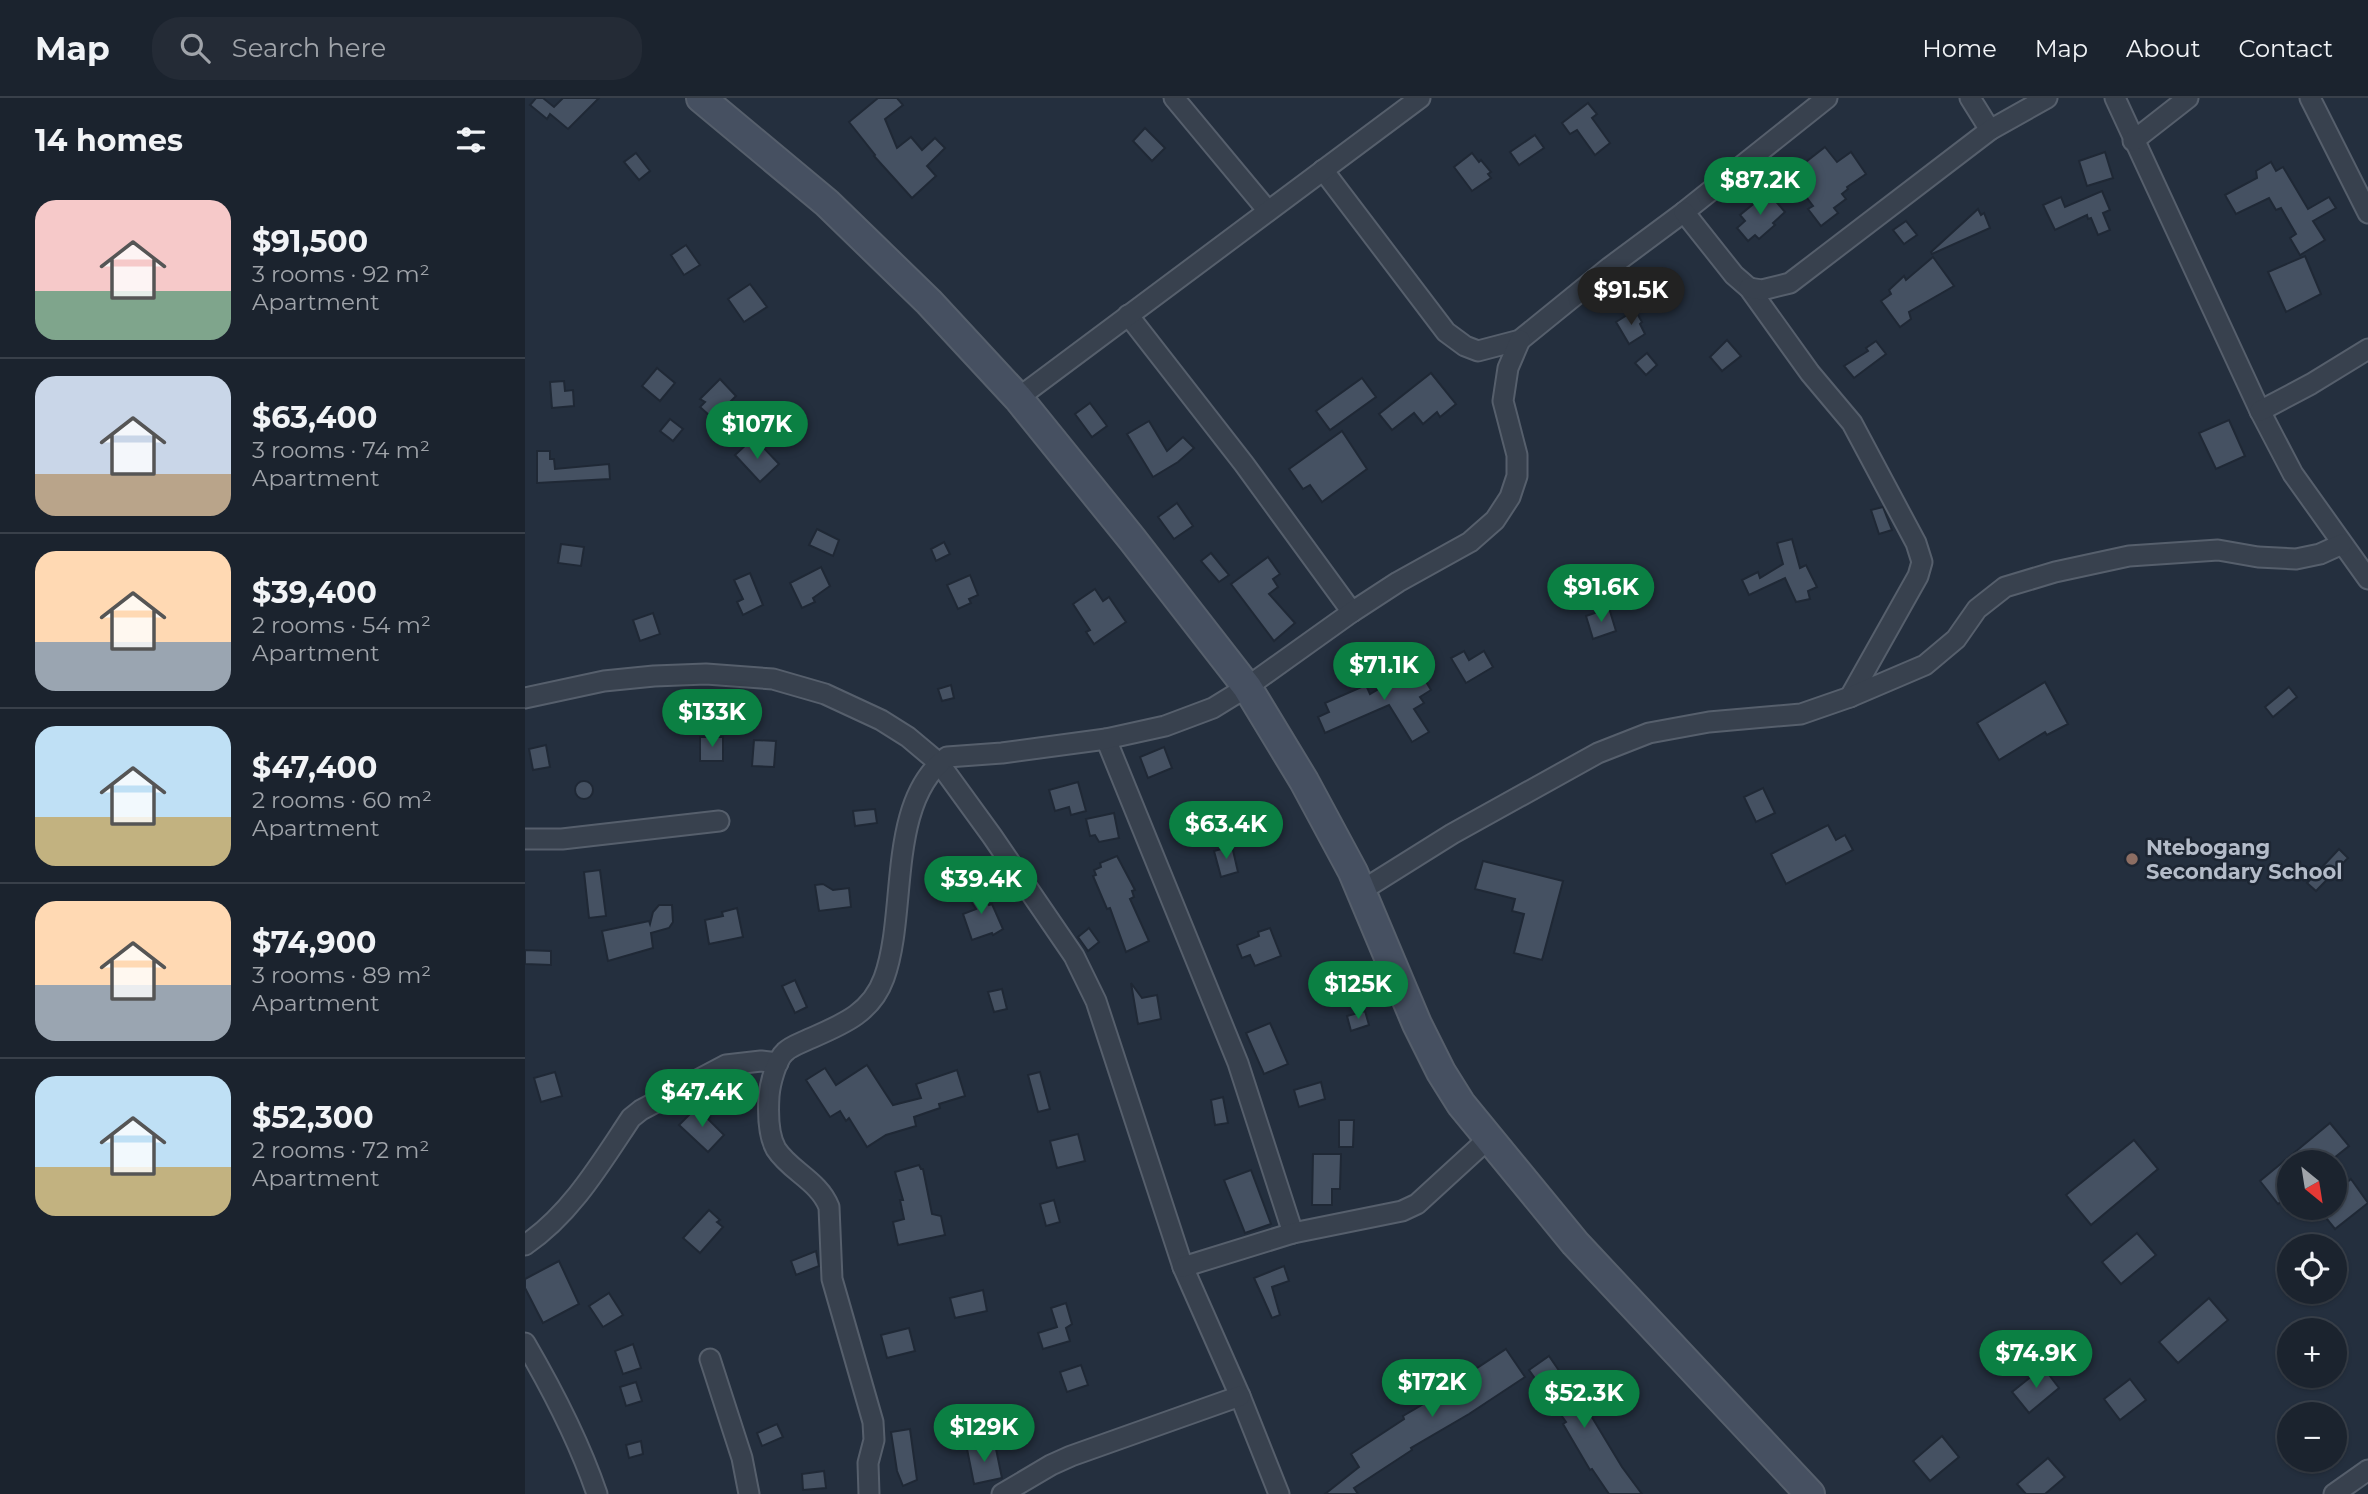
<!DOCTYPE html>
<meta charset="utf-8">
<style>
body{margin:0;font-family:Montserrat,sans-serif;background:#242b36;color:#f1f3f6;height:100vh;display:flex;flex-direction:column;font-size:26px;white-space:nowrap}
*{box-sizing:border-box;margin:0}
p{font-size:23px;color:#a0a4aa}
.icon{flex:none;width:38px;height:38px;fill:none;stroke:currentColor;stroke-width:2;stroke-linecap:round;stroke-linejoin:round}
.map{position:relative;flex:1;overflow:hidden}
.details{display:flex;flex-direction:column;background:#1b232e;width:525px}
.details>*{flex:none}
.needle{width:46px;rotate:150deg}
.controls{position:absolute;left:1752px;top:1052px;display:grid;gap:14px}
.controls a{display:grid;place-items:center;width:70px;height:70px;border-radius:50%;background:#1b232e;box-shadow:0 2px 5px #0004,0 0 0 2px #39404a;font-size:35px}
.price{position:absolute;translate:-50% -60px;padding:0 16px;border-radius:24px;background:#0b8043;color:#fff;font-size:23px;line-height:46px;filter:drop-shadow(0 2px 4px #0008)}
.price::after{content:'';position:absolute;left:50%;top:42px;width:21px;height:16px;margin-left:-10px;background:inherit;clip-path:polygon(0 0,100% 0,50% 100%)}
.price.selected{background:#222;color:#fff}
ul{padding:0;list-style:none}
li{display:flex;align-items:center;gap:21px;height:175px;padding:0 35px}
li+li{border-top:2px solid #39404a}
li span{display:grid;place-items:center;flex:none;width:196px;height:140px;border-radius:21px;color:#555}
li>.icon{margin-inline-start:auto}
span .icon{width:84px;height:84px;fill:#fffc;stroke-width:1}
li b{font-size:30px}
h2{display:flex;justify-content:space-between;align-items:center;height:84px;padding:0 35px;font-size:30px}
header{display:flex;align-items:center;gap:42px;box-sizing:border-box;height:98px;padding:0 35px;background:#1b232e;border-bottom:2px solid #39404a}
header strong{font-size:33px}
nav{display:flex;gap:38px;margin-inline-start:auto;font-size:24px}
.search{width:490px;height:63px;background:#242b36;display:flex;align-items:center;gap:18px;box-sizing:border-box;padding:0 24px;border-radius:28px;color:#a0a4aa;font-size:26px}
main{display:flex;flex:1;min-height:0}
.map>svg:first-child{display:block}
</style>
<header>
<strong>Map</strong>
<div class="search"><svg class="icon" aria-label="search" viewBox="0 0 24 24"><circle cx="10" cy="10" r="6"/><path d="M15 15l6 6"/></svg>Search here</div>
<nav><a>Home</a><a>Map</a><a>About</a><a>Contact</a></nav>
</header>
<main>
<section class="details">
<h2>14 homes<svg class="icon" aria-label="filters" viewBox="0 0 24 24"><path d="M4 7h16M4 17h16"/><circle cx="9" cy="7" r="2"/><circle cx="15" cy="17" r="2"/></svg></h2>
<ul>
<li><span style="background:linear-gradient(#f6c9c9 65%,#7fa58c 0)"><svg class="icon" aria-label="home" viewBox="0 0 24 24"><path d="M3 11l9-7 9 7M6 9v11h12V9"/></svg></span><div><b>$91,500</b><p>3 rooms · 92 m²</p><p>Apartment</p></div></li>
<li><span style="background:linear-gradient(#c9d6e8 70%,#b9a48a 0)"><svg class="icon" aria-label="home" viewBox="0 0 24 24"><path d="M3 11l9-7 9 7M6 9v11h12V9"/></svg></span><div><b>$63,400</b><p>3 rooms · 74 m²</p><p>Apartment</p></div></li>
<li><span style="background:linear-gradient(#ffd9b3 65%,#9aa5b1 0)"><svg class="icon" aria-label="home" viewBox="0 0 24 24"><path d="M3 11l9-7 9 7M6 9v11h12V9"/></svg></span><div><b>$39,400</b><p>2 rooms · 54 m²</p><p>Apartment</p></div></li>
<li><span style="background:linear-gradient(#bfe0f5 65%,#c2b280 0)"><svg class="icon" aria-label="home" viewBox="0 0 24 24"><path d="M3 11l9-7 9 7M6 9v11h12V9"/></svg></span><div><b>$47,400</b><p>2 rooms · 60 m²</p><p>Apartment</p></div></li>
<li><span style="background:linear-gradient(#ffd9b3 60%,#9aa5b1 0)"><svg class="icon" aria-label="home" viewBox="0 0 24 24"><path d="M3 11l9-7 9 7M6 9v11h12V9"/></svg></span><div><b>$74,900</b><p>3 rooms · 89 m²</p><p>Apartment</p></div></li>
<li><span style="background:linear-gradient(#bfe0f5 65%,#c2b280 0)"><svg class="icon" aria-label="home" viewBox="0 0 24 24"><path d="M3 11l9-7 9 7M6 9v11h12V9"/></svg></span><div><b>$52,300</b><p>2 rooms · 72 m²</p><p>Apartment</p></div></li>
</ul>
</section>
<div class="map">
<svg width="1843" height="1396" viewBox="0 0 1843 1396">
<rect width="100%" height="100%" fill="#242f3e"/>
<g fill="#455162" stroke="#1f2835" stroke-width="2">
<polygon points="11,0 18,0 29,9 38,0 74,0 43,31 25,16 22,21 5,7"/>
<polygon points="353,0 372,0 378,7 360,21 372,50 386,39 397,52 410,40 420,50 402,68 411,78 387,100 349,58 350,57 324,24"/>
<polygon points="1063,5 1072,16 1067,20 1085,45 1070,57 1052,32 1045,36 1037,25"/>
<polygon points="620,30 640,50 627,63 608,43"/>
<polygon points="1010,37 1019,50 994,67 985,54"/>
<polygon points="1300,49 1312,64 1326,54 1341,76 1322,89 1323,91 1317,96 1321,101 1309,110 1313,115 1296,128 1283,111 1288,108 1276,92 1280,90 1268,74"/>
<polygon points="1580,54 1588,80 1562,88 1554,63"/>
<polygon points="111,55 125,73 114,82 99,64"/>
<polygon points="947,55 954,64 956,62 966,74 963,76 966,80 947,93 929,69"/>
<polygon points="1746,64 1751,73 1758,69 1783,111 1804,99 1811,110 1788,123 1800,142 1775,157 1765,140 1771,136 1756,110 1751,112 1744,100 1711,116 1700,97 1732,80 1731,73"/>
<polygon points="1577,93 1585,112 1578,115 1585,132 1573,137 1566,120 1563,121 1562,117 1530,132 1518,107 1536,99 1540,109"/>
<polygon points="1243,94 1260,114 1248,125 1250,127 1234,141 1230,137 1223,143 1212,130 1220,123 1215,117"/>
<polygon points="1453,111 1456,117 1459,115 1465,130 1407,156 1406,154"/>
<polygon points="1381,123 1392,137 1379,146 1368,132"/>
<polygon points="161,147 175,167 159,177 146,157"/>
<polygon points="1780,158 1796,196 1761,214 1743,174"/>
<polygon points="1408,159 1429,188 1384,214 1386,221 1375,229 1356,203 1366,196 1364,192 1379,178 1381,182"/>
<polygon points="225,186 242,209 219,224 203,201"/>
<polygon points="1110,212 1117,224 1115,226 1120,236 1104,246 1091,224"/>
<polygon points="1202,242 1216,258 1197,273 1185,259"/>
<polygon points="1351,243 1361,256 1329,280 1319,268 1343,253 1341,250"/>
<polygon points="1122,255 1132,267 1121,277 1110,265"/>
<polygon points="132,270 150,285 135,303 117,288"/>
<polygon points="906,275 931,306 915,319 912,314 898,326 889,315 867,332 854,316"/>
<polygon points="837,280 851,299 805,332 791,313"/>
<polygon points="195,281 211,298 191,318 188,315 185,318 175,309 180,304 175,301"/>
<polygon points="39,283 40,293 48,292 49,308 27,310 25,284"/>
<polygon points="565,305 582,328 567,339 550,316"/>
<polygon points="145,321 158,331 148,343 135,333"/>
<polygon points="1704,322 1720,358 1691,371 1674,335"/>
<polygon points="624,323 642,353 658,339 669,350 653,364 628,379 602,336"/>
<polygon points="817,333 842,371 797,404 785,387 778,391 764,371"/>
<polygon points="224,344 230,351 235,346 254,366 235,384 210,357"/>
<polygon points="12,353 25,353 25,361 29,361 30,371 84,366 85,381 12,385"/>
<polygon points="652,405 668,428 649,441 633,419"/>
<polygon points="1358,409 1367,432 1354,436 1346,412"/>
<polygon points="292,431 314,442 308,458 284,447"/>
<polygon points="1267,441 1275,470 1281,467 1292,489 1283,493 1285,501 1271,504 1260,480 1224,497 1217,482 1233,474 1235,480 1258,466 1252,445"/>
<polygon points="419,444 425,456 411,463 406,451"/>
<polygon points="36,446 59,449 56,468 33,465"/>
<polygon points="686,455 704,477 694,484 676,463"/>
<polygon points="743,459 755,476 748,481 753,489 744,496 770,525 749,543 706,486"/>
<polygon points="296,469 305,488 288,500 290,504 277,510 265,485"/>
<polygon points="225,475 238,507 218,517 212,504 218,501 209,482"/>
<polygon points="445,477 453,497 444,501 446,505 433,511 422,487"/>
<polygon points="570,491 578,503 584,499 601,524 569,546 561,534 565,532 548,506"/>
<polygon points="1084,510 1091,533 1068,541 1061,518"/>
<polygon points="128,515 135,536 115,543 108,522"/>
<polygon points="939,553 944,562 959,553 968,569 941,585 926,560"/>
<polygon points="885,557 906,592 895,599 899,605 889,611 904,634 887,644 864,607 800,635 793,619 804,614 800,605 841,587 845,596 867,583 866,579 875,573 871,566"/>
<polygon points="1520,584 1543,626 1522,637 1520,634 1474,662 1452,625"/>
<polygon points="426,587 429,600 417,603 413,591"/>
<polygon points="1764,589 1772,599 1748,619 1740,609"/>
<rect x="175" y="639" width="23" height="24"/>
<polygon points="229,642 251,643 249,669 227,668"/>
<polygon points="21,647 25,669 8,672 4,651"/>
<polygon points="639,649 647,670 623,680 615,659"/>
<circle cx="59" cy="692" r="9"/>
<polygon points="553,684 561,713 546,717 544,709 530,713 524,692"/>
<polygon points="1238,690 1250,715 1231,724 1219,699"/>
<polygon points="350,711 352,725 330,728 328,713"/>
<polygon points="589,715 594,740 574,744 570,737 565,738 561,721"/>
<polygon points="1303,727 1311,742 1320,737 1328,752 1261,786 1246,756"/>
<polygon points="707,748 713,774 696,779 689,753"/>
<polygon points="1814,751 1823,760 1791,793 1782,785"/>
<polygon points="592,758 610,792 607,793 609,799 605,801 624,843 601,854 585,810 582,811 568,778 571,777 569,772 576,769 575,765"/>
<polygon points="958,763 1038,783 1017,862 989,855 999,816 987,813 990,801 950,791"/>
<polygon points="75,772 81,818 64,820 59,774"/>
<polygon points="298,786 308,792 324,790 326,809 294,813 290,787"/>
<polygon points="451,788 464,807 467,806 478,831 468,837 467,835 447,842 438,816 451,811 440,794"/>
<polygon points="134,807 147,807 148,824 144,830 126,835 128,850 83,863 77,833 124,823 125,826 128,814"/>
<polygon points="212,810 218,839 184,846 180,822 198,818 197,814"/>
<polygon points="564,830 574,844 563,853 553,839"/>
<polygon points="745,830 756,858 730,868 725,857 717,860 712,847 734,838 733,834"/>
<polygon points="0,852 26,853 26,867 0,866"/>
<polygon points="270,882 282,909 270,915 257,888"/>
<polygon points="606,885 617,900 632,897 636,921 613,926"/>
<polygon points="477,891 482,911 469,914 463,894"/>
<polygon points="840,913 844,927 826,933 822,918"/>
<polygon points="745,925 763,966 739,976 721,935"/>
<polygon points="342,967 368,1007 396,1000 391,986 432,972 440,998 414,1006 415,1010 389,1019 391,1028 361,1037 342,1049 324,1020 321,1023 315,1013 305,1019 281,982 300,970 311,987"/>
<polygon points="30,974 37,998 16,1004 9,980"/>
<polygon points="515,974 525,1011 513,1014 503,977"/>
<polygon points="796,984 800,1001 774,1009 769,992"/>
<polygon points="698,999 703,1025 690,1027 686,1002"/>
<polygon points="173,1008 185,1019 183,1021 199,1037 183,1054 154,1027"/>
<polygon points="814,1022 829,1022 828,1049 814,1049"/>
<polygon points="1805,1025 1824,1048 1804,1064 1764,1064 1764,1097 1753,1106 1735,1083"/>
<polygon points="553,1036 560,1063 532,1070 525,1043"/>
<polygon points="1609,1042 1633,1071 1566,1127 1541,1097"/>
<polygon points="788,1056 816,1056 815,1091 807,1091 807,1107 787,1107"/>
<polygon points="394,1067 396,1071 398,1071 407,1116 416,1118 420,1137 373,1147 368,1124 379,1121 375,1102 378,1102 370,1074"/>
<polygon points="726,1072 746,1126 720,1135 699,1082"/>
<polygon points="1826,1081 1843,1105 1810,1131 1793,1110 1810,1110 1810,1094"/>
<polygon points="529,1102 535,1124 521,1128 515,1106"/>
<polygon points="184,1112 195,1122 192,1124 198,1129 175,1155 158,1140"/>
<polygon points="1612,1135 1631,1157 1596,1186 1577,1164"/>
<polygon points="291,1153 294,1168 271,1177 266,1163"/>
<polygon points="34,1163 54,1206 18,1225 0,1190 0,1181"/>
<polygon points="759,1168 764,1183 747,1189 755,1217 747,1220 729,1180"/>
<polygon points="458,1192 462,1213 430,1220 425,1200"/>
<polygon points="84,1195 98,1217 78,1229 64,1208"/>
<polygon points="1684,1200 1703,1222 1653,1265 1634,1244"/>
<polygon points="541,1205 547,1226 541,1230 545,1243 518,1251 513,1235 532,1229 526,1210"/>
<polygon points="384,1230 390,1253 362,1260 356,1237"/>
<polygon points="108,1246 116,1270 98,1276 90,1253"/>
<polygon points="981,1251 1000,1279 944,1316 886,1350 887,1352 829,1390 833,1396 800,1396 834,1369 826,1356 879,1321 878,1318 936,1284 934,1282"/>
<polygon points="1024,1258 1061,1312 1062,1311 1097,1369 1117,1396 1084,1396 1067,1371 1065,1372 1038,1326 1041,1324 1004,1272"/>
<polygon points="556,1267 563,1287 542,1294 535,1274"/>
<polygon points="1518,1269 1534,1290 1504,1315 1487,1294"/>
<polygon points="1605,1281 1621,1302 1595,1322 1579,1301"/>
<polygon points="111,1284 117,1303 101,1308 95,1289"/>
<polygon points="252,1326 258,1339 237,1348 232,1335"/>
<polygon points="385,1331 392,1382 378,1388 372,1373 366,1334"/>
<polygon points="1417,1338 1434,1359 1405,1383 1388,1363"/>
<polygon points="116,1343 118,1356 104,1360 101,1347"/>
<polygon points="470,1346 477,1380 449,1386 442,1351"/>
<polygon points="1523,1360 1540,1379 1520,1396 1501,1396 1492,1386"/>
<polygon points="299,1373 301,1390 278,1392 277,1376"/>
</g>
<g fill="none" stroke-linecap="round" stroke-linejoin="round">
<defs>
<g id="street">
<polyline points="649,0 743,113"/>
<polyline points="1445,0 1465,32"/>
<polyline points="1590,0 1735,313 1768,376 1843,481"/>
<polyline points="1785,0 1843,115"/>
<polyline points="1608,43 1663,0"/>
<polyline points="798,72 921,234 940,248 953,253 995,242 1085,169 1159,114 1302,0"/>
<polyline points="1159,114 1209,177 1224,190 1285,275 1327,325 1391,445 1397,464 1393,478 1325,599"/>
<polyline points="1224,190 1237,192 1265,185 1465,32 1522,0"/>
<polyline points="603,217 719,366 827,514"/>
<polyline points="493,300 895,0"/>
<polyline points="1735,313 1786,286 1843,251"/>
<polyline points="0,600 79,583 129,578 181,576 248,581 300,596 356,622 383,639 414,665 467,738 549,858 571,903 658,1169 715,1298 754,1396"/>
<polyline points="581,641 713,965 768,1135"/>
<polyline points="0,741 37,741 194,723"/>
<polyline points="836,793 927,736 1073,655 1124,635 1184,624 1276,616 1325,599 1400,567 1431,541 1452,511 1480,489 1530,474 1604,458 1693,452 1733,459 1771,461 1795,456 1817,446"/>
<path d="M0,1147C46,1116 76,1065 106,1020L116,1012L201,967L236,963L253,965"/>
<polyline points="658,1169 768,1135 877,1113 892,1106 963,1041"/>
<path d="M0,1245C28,1293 54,1343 72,1396"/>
<polyline points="185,1261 217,1360 224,1396"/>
<path d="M344,1396L343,1365L349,1342L348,1324L307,1181L304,1109C294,1083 265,1073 251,1051C243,1037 243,1014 244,998C245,986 251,962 260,954C266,948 276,945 284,941C316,927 346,916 359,880C383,814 361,705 422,659L477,655L581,641L640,628L688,610L722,589L827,514L873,484L945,444L970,422L985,399L992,378V357L978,303L983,270L995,242"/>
<polyline points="477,1396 526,1367 546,1358 715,1298"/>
<polyline points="1809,1396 1843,1372"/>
</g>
<polyline id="secondary" points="176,0 302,105 404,204 493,300 607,441 722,589 779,683 828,774 892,926 916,974 936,1006 1050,1145 1285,1396"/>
</defs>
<use href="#street" stroke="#565f6c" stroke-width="23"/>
<use href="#secondary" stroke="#565f6c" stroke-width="32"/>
<use href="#street" stroke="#38414e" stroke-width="19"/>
<use href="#secondary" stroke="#465061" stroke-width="28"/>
</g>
<circle fill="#8d6e63" stroke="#1d2633" stroke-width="2.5" cx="1607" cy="761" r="7"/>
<g text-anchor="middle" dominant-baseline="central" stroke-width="5" stroke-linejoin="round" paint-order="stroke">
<g font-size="21" font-weight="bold" fill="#b4bcc9" stroke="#1d2633" text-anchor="start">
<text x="1621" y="749">Ntebogang<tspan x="1621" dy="24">Secondary School</tspan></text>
</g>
</g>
</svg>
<div class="controls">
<a><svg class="needle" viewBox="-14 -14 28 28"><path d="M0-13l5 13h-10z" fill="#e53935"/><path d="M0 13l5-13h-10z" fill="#a0a4aa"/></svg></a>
<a><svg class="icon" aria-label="locate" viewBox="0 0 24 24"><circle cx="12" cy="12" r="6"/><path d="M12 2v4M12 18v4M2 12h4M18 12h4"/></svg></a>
<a>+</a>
<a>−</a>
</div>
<b class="price" style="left:1235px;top:119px">$87.2K</b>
<b class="price selected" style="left:1106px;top:229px">$91.5K</b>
<b class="price" style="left:232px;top:363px">$107K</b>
<b class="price" style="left:1076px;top:526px">$91.6K</b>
<b class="price" style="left:859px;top:604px">$71.1K</b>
<b class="price" style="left:187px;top:651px">$133K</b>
<b class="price" style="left:701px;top:763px">$63.4K</b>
<b class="price" style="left:456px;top:818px">$39.4K</b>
<b class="price" style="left:833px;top:923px">$125K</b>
<b class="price" style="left:177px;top:1031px">$47.4K</b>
<b class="price" style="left:1511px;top:1292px">$74.9K</b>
<b class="price" style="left:907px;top:1321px">$172K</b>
<b class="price" style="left:1059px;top:1332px">$52.3K</b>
<b class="price" style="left:459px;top:1366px">$129K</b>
</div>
</main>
